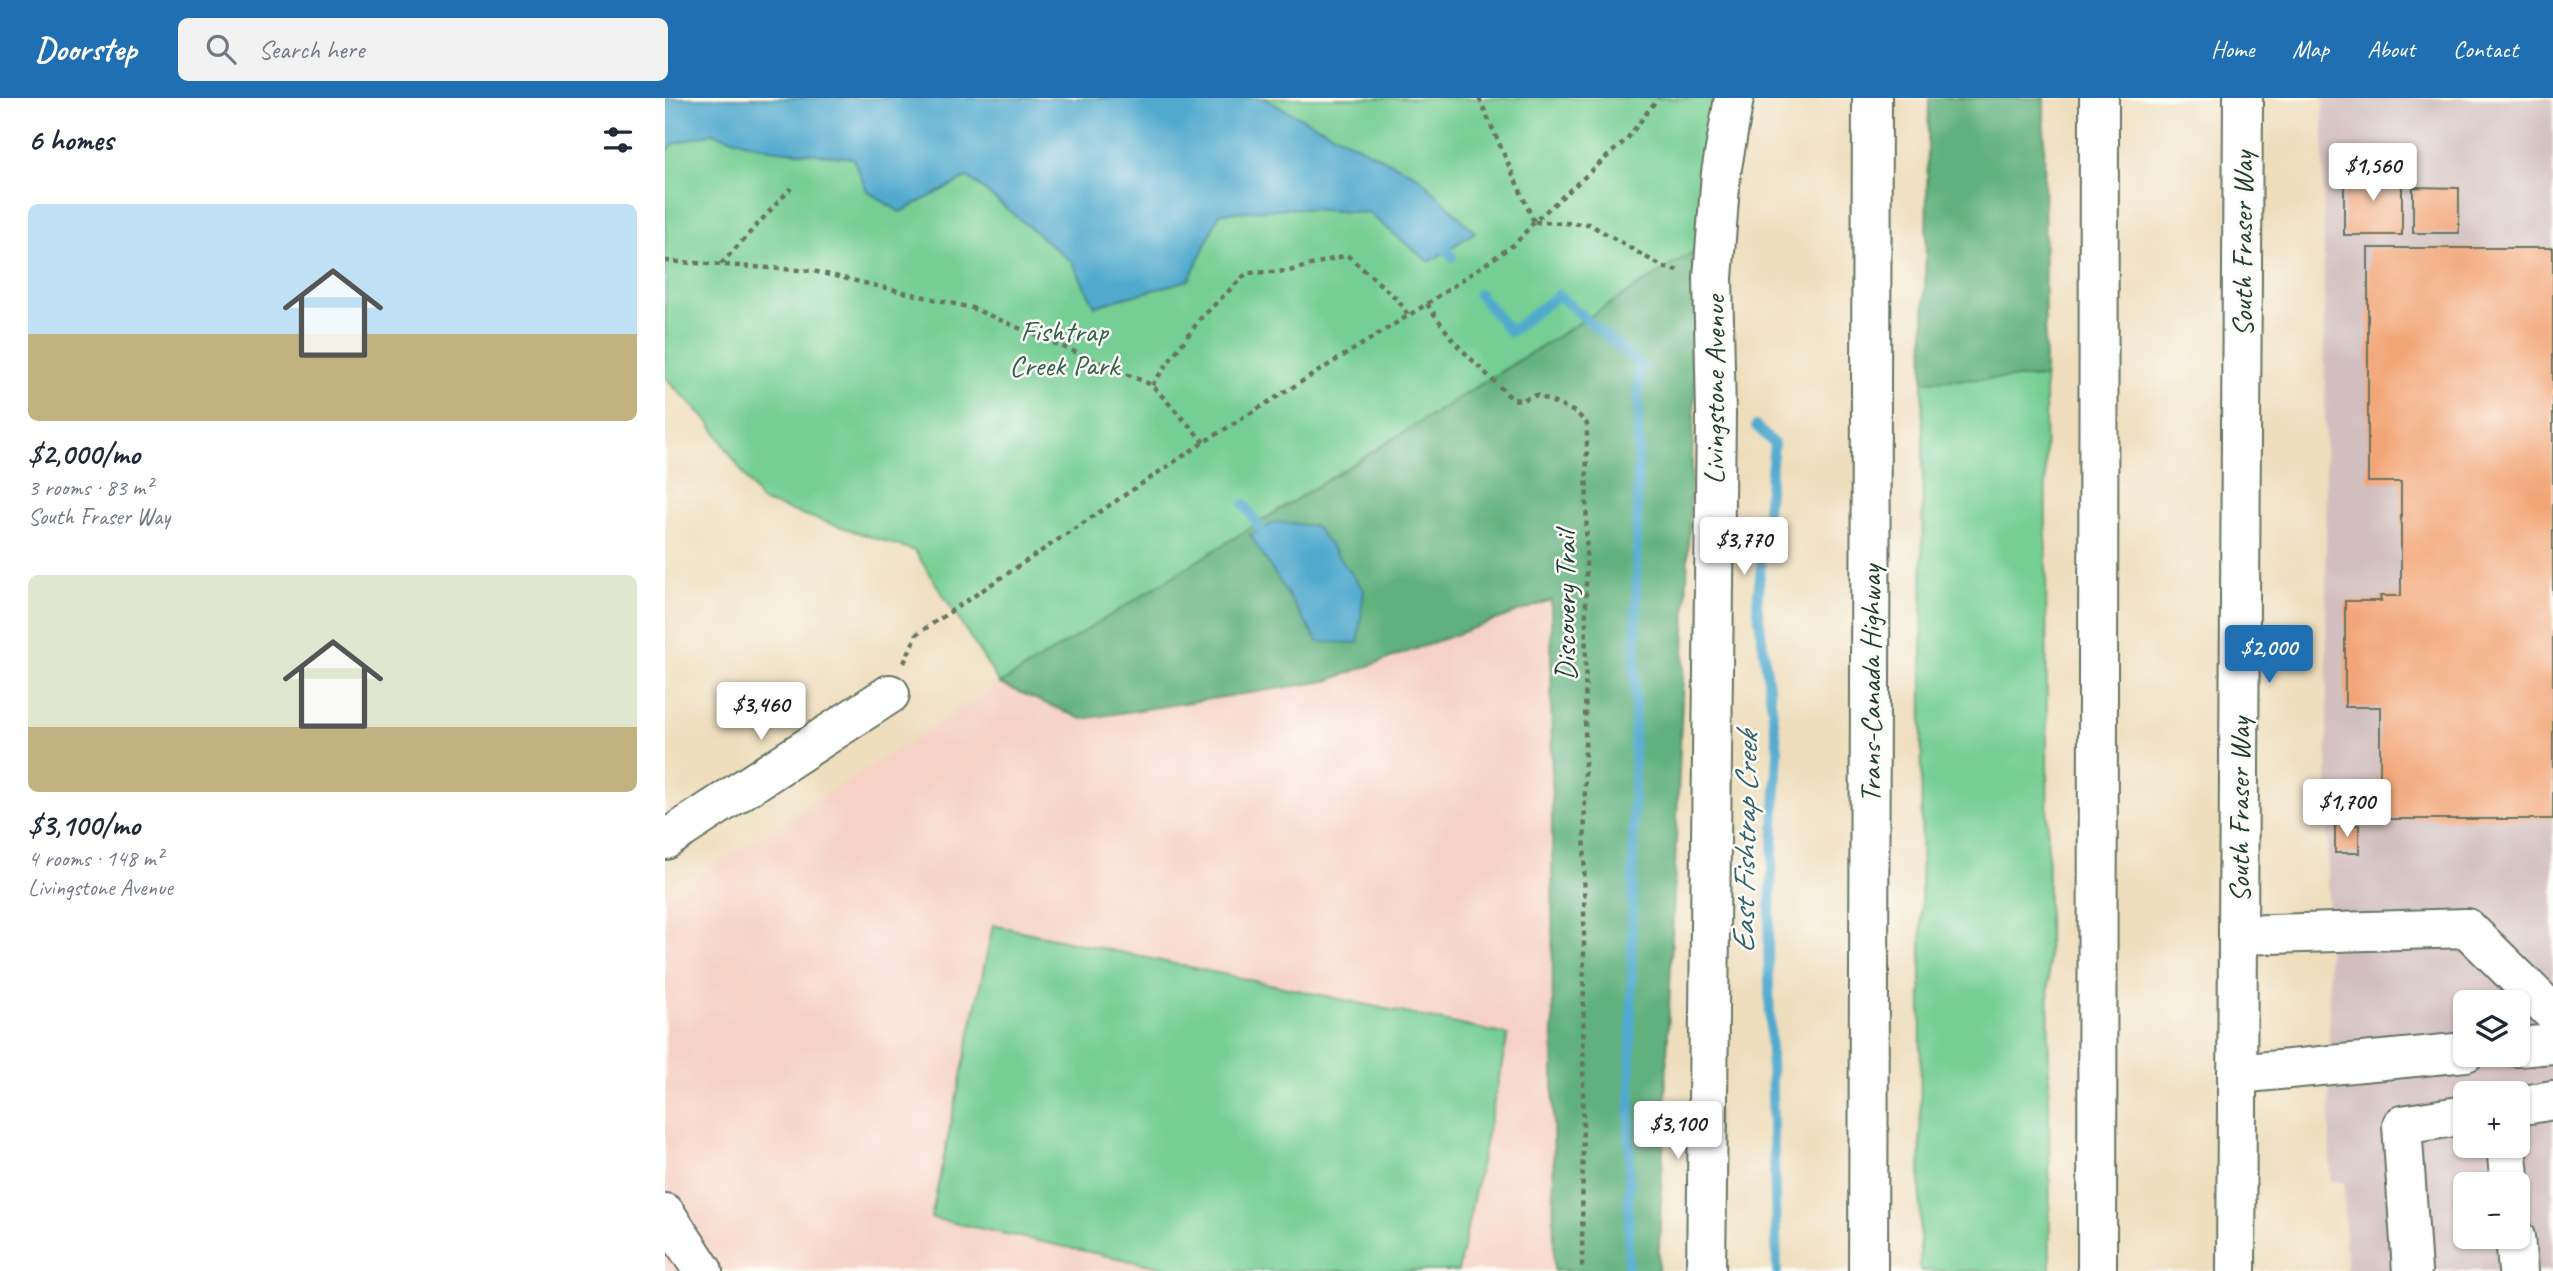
<!DOCTYPE html>
<meta charset="utf-8">
<style>
body{margin:0;font-family:Caveat,sans-serif;background:#f2f2f3;color:#1f2937;height:100vh;display:flex;flex-direction:column;font-size:26px;white-space:nowrap}
*{box-sizing:border-box;margin:0}
p{font-size:23px;color:#747a83}
.icon{flex:none;width:38px;height:38px;fill:none;stroke:currentColor;stroke-width:2;stroke-linecap:round;stroke-linejoin:round}
.map{position:relative;flex:1;overflow:hidden}
.sheet{display:flex;flex-direction:column;background:#fff;width:665px}
.sheet>*{flex:none}
.tools{position:absolute;left:1788px;top:892px;display:grid;gap:14px}
.tools a{display:grid;place-items:center;width:77px;height:77px;border-radius:10px;background:#fff;box-shadow:0 2px 5px #0004;font-size:35px}
.price{position:absolute;translate:-50% -60px;padding:0 16px;border-radius:7px;background:#fff;color:#222;font-size:23px;line-height:46px;filter:drop-shadow(0 2px 4px #0008)}
.price::after{content:'';position:absolute;left:50%;top:42px;width:21px;height:16px;margin-left:-10px;background:inherit;clip-path:polygon(0 0,100% 0,50% 100%)}
.price.active{background:#1f6fb2;color:#fff}
ul{padding:0;list-style:none}
li{display:grid;align-content:center;gap:14px;height:371px;padding:0 28px}
li span{display:grid;place-items:center;height:217px;border-radius:10px;color:#555}
li>.icon{margin-inline-start:auto}
span .icon{width:126px;height:126px;fill:#fffc;stroke-width:1}
li b{font-size:30px}
h2{display:flex;justify-content:space-between;align-items:center;height:84px;padding:0 28px;font-size:30px}
header{display:flex;align-items:center;gap:42px;box-sizing:border-box;height:98px;padding:0 35px;background:#1f6fb2;color:#fff}
header strong{font-size:33px}
nav{display:flex;gap:38px;margin-inline-start:auto;font-size:24px}
.search{width:490px;height:63px;background:#f2f2f3;display:flex;align-items:center;gap:18px;box-sizing:border-box;padding:0 24px;border-radius:10px;color:#747a83;font-size:26px}
main{display:flex;flex:1;min-height:0}
.map>svg:first-child{display:block}
</style>
<header>
<strong>Doorstep</strong>
<div class="search"><svg class="icon" aria-label="search" viewBox="0 0 24 24"><circle cx="10" cy="10" r="6"/><path d="M15 15l6 6"/></svg>Search here</div>
<nav><a>Home</a><a>Map</a><a>About</a><a>Contact</a></nav>
</header>
<main>
<section class="sheet">
<h2>6 homes<svg class="icon" aria-label="filters" viewBox="0 0 24 24"><path d="M4 7h16M4 17h16"/><circle cx="9" cy="7" r="2"/><circle cx="15" cy="17" r="2"/></svg></h2>
<ul>
<li><span style="background:linear-gradient(#bfe0f5 60%,#c2b280 0)"><svg class="icon" aria-label="home" viewBox="0 0 24 24"><path d="M3 11l9-7 9 7M6 9v11h12V9"/></svg></span><div><b>$2,000/mo</b><p>3 rooms · 83 m²</p><p>South Fraser Way</p></div></li>
<li><span style="background:linear-gradient(#dfe7d0 70%,#c2b280 0)"><svg class="icon" aria-label="home" viewBox="0 0 24 24"><path d="M3 11l9-7 9 7M6 9v11h12V9"/></svg></span><div><b>$3,100/mo</b><p>4 rooms · 148 m²</p><p>Livingstone Avenue</p></div></li>
</ul>
</section>
<div class="map">
<svg width="1888" height="1173" viewBox="0 0 1888 1173">
<rect width="100%" height="100%" fill="#fdfcf7"/>
<filter id="ink" filterUnits="userSpaceOnUse"><feTurbulence type="fractalNoise" baseFrequency=".0143" numOctaves="2"/><feDisplacementMap in="SourceGraphic" scale="14" xChannelSelector="R" yChannelSelector="G"/><feConvolveMatrix kernelMatrix="1 2 1 2 8 2 1 2 1" color-interpolation-filters="sRGB"/></filter>
<filter id="wash" filterUnits="userSpaceOnUse"><feTurbulence type="fractalNoise" baseFrequency=".00686" numOctaves="4" result="noise"/><feDisplacementMap in="SourceGraphic" scale="28" xChannelSelector="R" yChannelSelector="G"/><feGaussianBlur stdDeviation="1.57" result="paint"/><feColorMatrix in="noise" values="0 0 0 0 0 0 0 0 0 0 0 0 0 0 0 0 0 1.4 0 .05"/><feComposite in="paint" operator="in"/></filter>
<g filter="url(#wash)">
<rect width="100%" height="100%" fill="#eedebd"/>
<polygon fill="#f6d1c5" points="886,501 889,1173 0,1173 0,800 335,586 417,621 662,583"/>
<path fill="#d1bfbf" fill-rule="evenodd" d="M1658,0H1888V1173H1681L1679,1084L1665,1083ZM1801,905H1853V957H1801ZM1801,996H1853V1048H1801ZM1801,1087H1853V1139H1801Z"/>
<g fill="#75ce93" stroke="#4a8664" stroke-width="2">
<polygon points="0,0 1061,0 1036,149 335,586 250,453 96,403 44,324 0,280"/>
<polygon points="1380,279 1385,1173 1255,1173 1258,283"/>
<polygon points="328,827 843,937 793,1173 513,1173 266,1120"/>
</g>
<g fill="#60b17d" stroke="#407758" stroke-width="2">
<polygon points="1264,0 1379,0 1380,279 1258,283"/>
<polygon points="1036,149 993,1173 889,1173 886,502 662,583 417,621 335,586"/>
</g>
<g fill="#51aace" stroke="#387481" stroke-width="2">
<polygon points="0,0 597,0 753,78 810,134 764,164 703,115 627,110 555,115 524,182 430,208 407,164 303,79 235,114 202,93 188,60 105,51 47,35 8,46 0,57"/>
<polygon points="611,424 650,428 699,492 693,545 653,544 585,437"/>
</g>
<g fill="none" stroke-linecap="round" stroke-linejoin="round">
<g stroke="#51aace" stroke-width="10">
<polyline points="774,143 787,159"/>
<polyline points="814,196 845,234 893,197 978,269"/>
<polyline points="1091,328 1109,346 1092,506 1113,652 1103,850 1112,1173"/>
<polyline points="579,406 596,432"/>
<polyline points="963,1173 974,267"/>
</g>
</g>
<g id="blocks">
<g fill="#f2a678">
<polygon points="1679,73 1737,74 1737,137 1679,137"/>
<polygon points="1748,89 1794,90 1794,135 1748,135"/>
<polygon points="1703,150 1888,150 1888,721 1715,721 1715,609 1680,609 1680,503 1716,503 1715,498 1736,498 1736,384 1703,384"/>
<rect x="1670" y="727" width="24" height="28"/>
</g>
</g>
</g>
<g filter="url(#ink)">
<use href="#blocks" fill-opacity="0" stroke="#677564" stroke-width="2"/>
<g fill="none" stroke-linecap="round" stroke-linejoin="round">
<defs>
<g id="minor">
<polyline points="0,742 225,596"/>
<polyline points="1573,837 1802,830 1888,915"/>
<polyline points="1853,949 1888,946"/>
<polyline points="1572,976 1801,954"/>
<polyline points="1853,1008 1888,1002"/>
<polyline points="1841,1048 1845,1087"/>
<polyline points="0,1115 38,1173"/>
<polyline points="1850,1139 1853,1173"/>
<polyline points="1041,1173 1051,315 1048,180 1056,75 1069,0"/>
<polyline points="1571,1173 1578,0"/>
<polyline points="1747,1173 1737,1027 1801,1017"/>
</g>
<g id="highway">
<polyline points="1203,1173 1207,0"/>
<polyline points="1432,1173 1434,0"/>
</g>
</defs>
<use href="#minor" stroke="#677564" stroke-width="42"/>
<use href="#highway" stroke="#677564" stroke-width="42"/>
<g stroke="#677564" stroke-width="4.5" stroke-dasharray="5 5" stroke-linecap="butt">
<polyline points="814,0 869,124"/>
<polyline points="870,124 924,126 998,169 1014,173"/>
<polyline points="0,163 148,173 307,210 487,287 539,344"/>
<polyline points="56,166 126,90"/>
<polyline points="762,206 790,245 847,301 857,302 872,297 912,315 922,326 917,1173"/>
<polyline points="487,287 535,221 582,175 624,173 682,157 733,202 743,217"/>
<polyline points="239,565 252,536 539,344 762,206 851,145 869,124 962,41 993,0"/>
</g>
<use href="#minor" stroke="#fff" stroke-width="38"/>
<use href="#highway" stroke="#fff" stroke-width="38"/>
</g>
</g>
<g text-anchor="middle" dominant-baseline="central" stroke-width="5" stroke-linejoin="round" paint-order="stroke">
<g font-size="30" fill="#1f3d34" stroke="#fdfcf7">
<text transform="translate(1577 146) rotate(-90)">South Fraser Way</text>
<text transform="translate(1049 292) rotate(-90)">Livingstone Avenue</text>
<text transform="translate(900 508) rotate(-90)">Discovery Trail</text>
<text transform="translate(1205 586) rotate(-90)">Trans-Canada Highway</text>
<text transform="translate(1574 712) rotate(-90)">South Fraser Way</text>
</g>
<g font-size="30" fill="#34614c" stroke="#fdfcf7">
<text x="399" y="233">Fishtrap<tspan x="399" dy="34">Creek Park</tspan></text>
</g>
<g font-size="32" font-style="italic" fill="#30636a" stroke="#fdfcf7">
<text transform="translate(1080 745) rotate(-89)">East Fishtrap Creek</text>
</g>
</g>
</svg>
<div class="tools">
<a><svg class="icon" aria-label="layers" viewBox="0 0 24 24"><path d="M12 4l9 5-9 5-9-5zM3 14l9 5 9-5"/></svg></a>
<a>+</a>
<a>−</a>
</div>
<b class="price" style="left:1708px;top:105px">$1,560</b>
<b class="price" style="left:1079px;top:479px">$3,770</b>
<b class="price active" style="left:1604px;top:587px">$2,000</b>
<b class="price" style="left:96px;top:644px">$3,460</b>
<b class="price" style="left:1682px;top:741px">$1,700</b>
<b class="price" style="left:1013px;top:1063px">$3,100</b>
</div>
</main>
